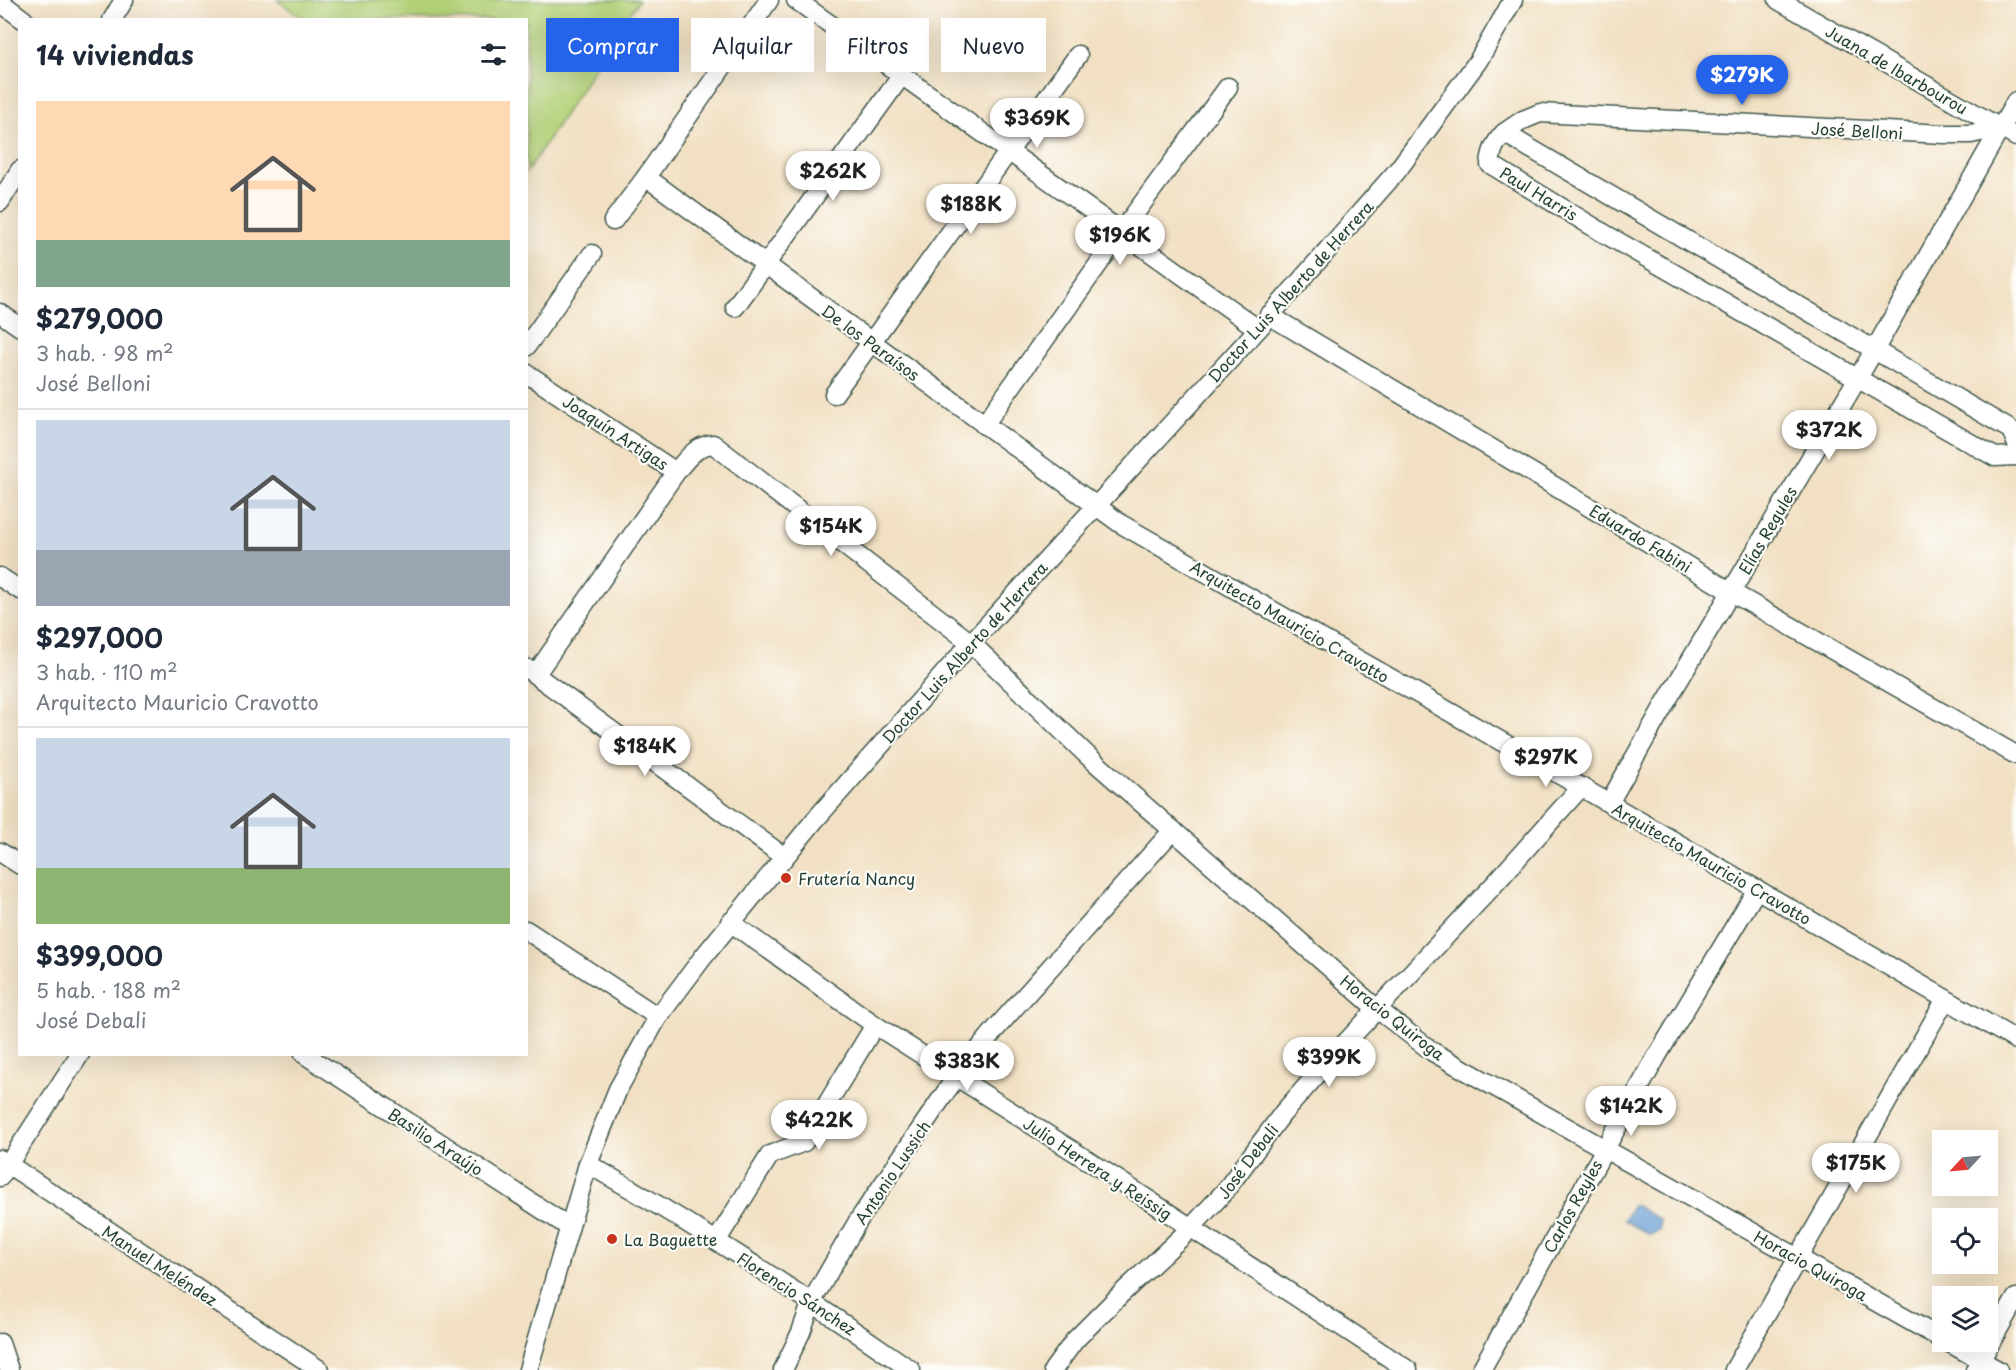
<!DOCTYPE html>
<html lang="es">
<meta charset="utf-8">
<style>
body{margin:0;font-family:"Playpen Sans",sans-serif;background:#f6f6f7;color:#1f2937;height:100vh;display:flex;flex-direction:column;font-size:22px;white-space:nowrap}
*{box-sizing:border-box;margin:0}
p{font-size:20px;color:#747a83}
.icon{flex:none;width:33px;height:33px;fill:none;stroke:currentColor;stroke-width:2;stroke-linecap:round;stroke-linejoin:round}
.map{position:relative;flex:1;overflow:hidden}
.side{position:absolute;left:18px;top:18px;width:510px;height:1038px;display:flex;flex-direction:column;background:#fff;border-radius:0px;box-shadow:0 6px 24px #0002}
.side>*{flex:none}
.hud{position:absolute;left:546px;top:18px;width:570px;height:54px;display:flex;gap:12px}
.needle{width:39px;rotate:244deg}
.fabs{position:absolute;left:1932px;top:1130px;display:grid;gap:12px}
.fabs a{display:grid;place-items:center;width:66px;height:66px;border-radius:0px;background:#fff;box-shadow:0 6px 24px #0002;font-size:30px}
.price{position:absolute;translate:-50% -51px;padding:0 14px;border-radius:21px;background:#fff;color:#222;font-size:20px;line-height:39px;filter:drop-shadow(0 2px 3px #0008)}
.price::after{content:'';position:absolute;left:50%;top:36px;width:18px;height:14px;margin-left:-9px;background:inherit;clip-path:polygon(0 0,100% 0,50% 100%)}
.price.current{background:#2563eb;color:#fff}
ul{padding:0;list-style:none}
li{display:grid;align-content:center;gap:12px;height:318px;padding:0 18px}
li+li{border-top:2px solid #e0e1e3}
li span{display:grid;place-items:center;height:186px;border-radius:0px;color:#555}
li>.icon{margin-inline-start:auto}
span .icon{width:108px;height:108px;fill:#fffc;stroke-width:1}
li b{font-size:26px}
h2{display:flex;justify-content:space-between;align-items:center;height:72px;padding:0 18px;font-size:26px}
.tag{padding:0 21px;border-radius:0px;background:#fff;box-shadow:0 6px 24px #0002;font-size:21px;line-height:54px}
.tag.current{background:#2563eb;color:#fff}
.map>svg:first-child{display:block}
</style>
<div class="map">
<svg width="2016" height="1370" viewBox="0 0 2016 1370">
<rect width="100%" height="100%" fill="#fdfcf7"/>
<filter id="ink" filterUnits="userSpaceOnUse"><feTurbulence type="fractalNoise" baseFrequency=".0167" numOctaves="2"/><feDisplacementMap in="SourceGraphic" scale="12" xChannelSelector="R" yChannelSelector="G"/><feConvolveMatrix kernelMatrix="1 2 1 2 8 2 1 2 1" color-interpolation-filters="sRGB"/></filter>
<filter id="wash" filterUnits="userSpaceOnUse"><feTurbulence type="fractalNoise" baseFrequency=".008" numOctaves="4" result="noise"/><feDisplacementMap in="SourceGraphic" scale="24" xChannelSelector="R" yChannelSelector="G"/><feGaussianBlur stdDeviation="1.35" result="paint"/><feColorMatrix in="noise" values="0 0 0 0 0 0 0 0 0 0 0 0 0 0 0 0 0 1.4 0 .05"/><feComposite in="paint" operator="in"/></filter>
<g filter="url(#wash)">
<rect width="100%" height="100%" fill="#f1e0c3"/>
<polygon fill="#b3d177" stroke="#698756" stroke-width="1.5" points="277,0 639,0 527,172 526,20 304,19"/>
<polygon fill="#699dd5" stroke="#446d84" stroke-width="1.5" points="1633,1204 1660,1220 1660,1231 1650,1235 1624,1220"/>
</g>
<g filter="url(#ink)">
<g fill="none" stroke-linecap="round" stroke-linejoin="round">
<defs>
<g id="minor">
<polyline points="796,0 1258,329"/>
<polyline points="1778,0 2016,137"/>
<polyline points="0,2 24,20"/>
<polyline points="112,20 124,0"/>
<polyline points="1504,133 1523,120 1540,113 1944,134 1971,134 1999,128"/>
<polyline points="646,177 1121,524 1581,787 2016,1040"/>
<polyline points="0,202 20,170"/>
<polyline points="613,221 646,177 769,0"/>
<polyline points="735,307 902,75"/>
<polyline points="0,313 20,327"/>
<polyline points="1269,315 1731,592 2016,755"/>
<polyline points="526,347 592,254"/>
<polyline points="526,373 676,472"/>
<polyline points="834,394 1078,55"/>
<polyline points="984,425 1122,231 1228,87"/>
<path d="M2016,442L2011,430L1504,133C1495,142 1491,151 1490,164L1605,234L1995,457L2016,456"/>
<polyline points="0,577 20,590"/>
<polyline points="526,668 783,856"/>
<path d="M536,674L676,472C686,460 696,445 713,444L971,643L1088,756L1377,1009L1433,1052L1942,1339"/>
<polyline points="1609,803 1666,702 1875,349 2016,101"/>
<polyline points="0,852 20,865"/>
<polyline points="730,922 875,1025 1103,1170 1408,1370"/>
<polyline points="526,930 658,1017"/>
<polyline points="304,1054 569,1227"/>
<polyline points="0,1159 320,1370"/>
<path d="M588,1164C700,1228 806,1297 911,1370"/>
<polyline points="0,1177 80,1054"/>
<polyline points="717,1240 770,1155 804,1142 875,1025"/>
<polyline points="1946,1341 1998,1370"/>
<polyline points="0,1343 9,1370"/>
<polyline points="528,1370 588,1164 618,1089 658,1017 704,956 814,821 971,643 1258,329 1397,171 1478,61 1513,0"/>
<polyline points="783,1370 801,1332 812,1301 858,1221 956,1077 999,1025 1173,830"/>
<polyline points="1053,1370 1075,1340 1121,1294 1190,1229 1225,1191 1283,1113 1334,1055 1491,888 1581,787"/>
<polyline points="1481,1370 1657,1056 1757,889"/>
<polyline points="1734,1370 1946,999"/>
<polyline points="1975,1370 2016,1298"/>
</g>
</defs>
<use href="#minor" stroke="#3e5549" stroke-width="21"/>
<use href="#minor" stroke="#fff" stroke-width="18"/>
</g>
</g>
<g fill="#c8321e" stroke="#fdfcf7" stroke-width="2">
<circle cx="786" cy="878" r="6"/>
<circle cx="612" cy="1239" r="6"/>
</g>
<g text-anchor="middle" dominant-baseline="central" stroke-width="4.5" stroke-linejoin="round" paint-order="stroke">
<g font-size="16" fill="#1f3d34" stroke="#fdfcf7">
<text transform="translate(1897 69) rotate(30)">Juana de Ibarbourou</text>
<text transform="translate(1857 130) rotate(3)">José Belloni</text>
<text transform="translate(1539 193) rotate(31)">Paul Harris</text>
<text transform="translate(1290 291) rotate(-48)">Doctor Luis Alberto de Herrera</text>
<text transform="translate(871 342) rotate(36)">De los Paraísos</text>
<text transform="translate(616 432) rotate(33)">Joaquín Artigas</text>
<text transform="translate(1767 530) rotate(-60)">Elías Regules</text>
<text transform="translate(1641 538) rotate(31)">Eduardo Fabini</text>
<text transform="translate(1290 621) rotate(30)">Arquitecto Mauricio Cravotto</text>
<text transform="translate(964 652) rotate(-48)">Doctor Luis Alberto de Herrera</text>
<text transform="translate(1712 863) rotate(30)">Arquitecto Mauricio Cravotto</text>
<text transform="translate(1393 1017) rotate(38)">Horacio Quiroga</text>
<text transform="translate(436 1141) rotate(33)">Basilio Araújo</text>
<text transform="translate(1247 1161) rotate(-53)">José Debali</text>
<text transform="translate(1098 1168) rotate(33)">Julio Herrera y Reissig</text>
<text transform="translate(892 1172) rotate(-56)">Antonio Lussich</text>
<text transform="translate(1572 1206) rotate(-61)">Carlos Reyles</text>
<text transform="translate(160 1265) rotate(33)">Manuel Meléndez</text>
<text transform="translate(1811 1265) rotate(29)">Horacio Quiroga</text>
<text transform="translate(797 1293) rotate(33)">Florencio Sánchez</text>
</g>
<g font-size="16" fill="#1f3d34" stroke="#fdfcf7" text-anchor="start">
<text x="798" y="878">Frutería Nancy</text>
<text x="624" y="1239">La Baguette</text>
</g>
</g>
</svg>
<div class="fabs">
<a><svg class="needle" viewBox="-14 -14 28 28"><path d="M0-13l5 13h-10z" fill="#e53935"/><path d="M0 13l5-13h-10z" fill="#747a83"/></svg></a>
<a><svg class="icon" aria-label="locate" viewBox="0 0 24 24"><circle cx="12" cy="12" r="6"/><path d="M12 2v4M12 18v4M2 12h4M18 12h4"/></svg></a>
<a><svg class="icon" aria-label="layers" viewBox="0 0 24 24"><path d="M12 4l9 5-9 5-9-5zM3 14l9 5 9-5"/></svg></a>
</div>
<b class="price current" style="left:1742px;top:106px">$279K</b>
<b class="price" style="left:1037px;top:149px">$369K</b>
<b class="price" style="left:833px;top:202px">$262K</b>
<b class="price" style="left:971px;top:235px">$188K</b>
<b class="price" style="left:1120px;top:266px">$196K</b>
<b class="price" style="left:1829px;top:461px">$372K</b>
<b class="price" style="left:831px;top:557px">$154K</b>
<b class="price" style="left:645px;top:777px">$184K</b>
<b class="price" style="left:1546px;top:788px">$297K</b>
<b class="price" style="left:1329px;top:1088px">$399K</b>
<b class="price" style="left:967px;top:1092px">$383K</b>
<b class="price" style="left:1631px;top:1137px">$142K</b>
<b class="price" style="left:819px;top:1151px">$422K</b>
<b class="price" style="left:1856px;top:1194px">$175K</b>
<div class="hud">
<a class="tag current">Comprar</a>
<a class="tag">Alquilar</a>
<a class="tag">Filtros</a>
<a class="tag">Nuevo</a>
</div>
<section class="side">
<h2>14 viviendas<svg class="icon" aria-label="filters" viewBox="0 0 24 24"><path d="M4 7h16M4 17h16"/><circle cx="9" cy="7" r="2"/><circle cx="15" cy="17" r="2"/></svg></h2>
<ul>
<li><span style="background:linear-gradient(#ffd9b3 75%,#7fa58c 0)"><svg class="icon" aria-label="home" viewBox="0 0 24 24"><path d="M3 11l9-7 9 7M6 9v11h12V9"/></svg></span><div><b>$279,000</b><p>3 hab. · 98 m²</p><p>José Belloni</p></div></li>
<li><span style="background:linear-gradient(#c9d6e8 70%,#9aa5b1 0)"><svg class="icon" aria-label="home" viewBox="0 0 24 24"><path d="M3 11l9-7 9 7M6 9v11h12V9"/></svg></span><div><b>$297,000</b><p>3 hab. · 110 m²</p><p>Arquitecto Mauricio Cravotto</p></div></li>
<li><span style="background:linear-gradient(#c9d6e8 70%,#8fb573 0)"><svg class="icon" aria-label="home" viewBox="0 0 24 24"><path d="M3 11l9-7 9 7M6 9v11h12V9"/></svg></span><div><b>$399,000</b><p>5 hab. · 188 m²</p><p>José Debali</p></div></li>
</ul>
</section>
</div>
